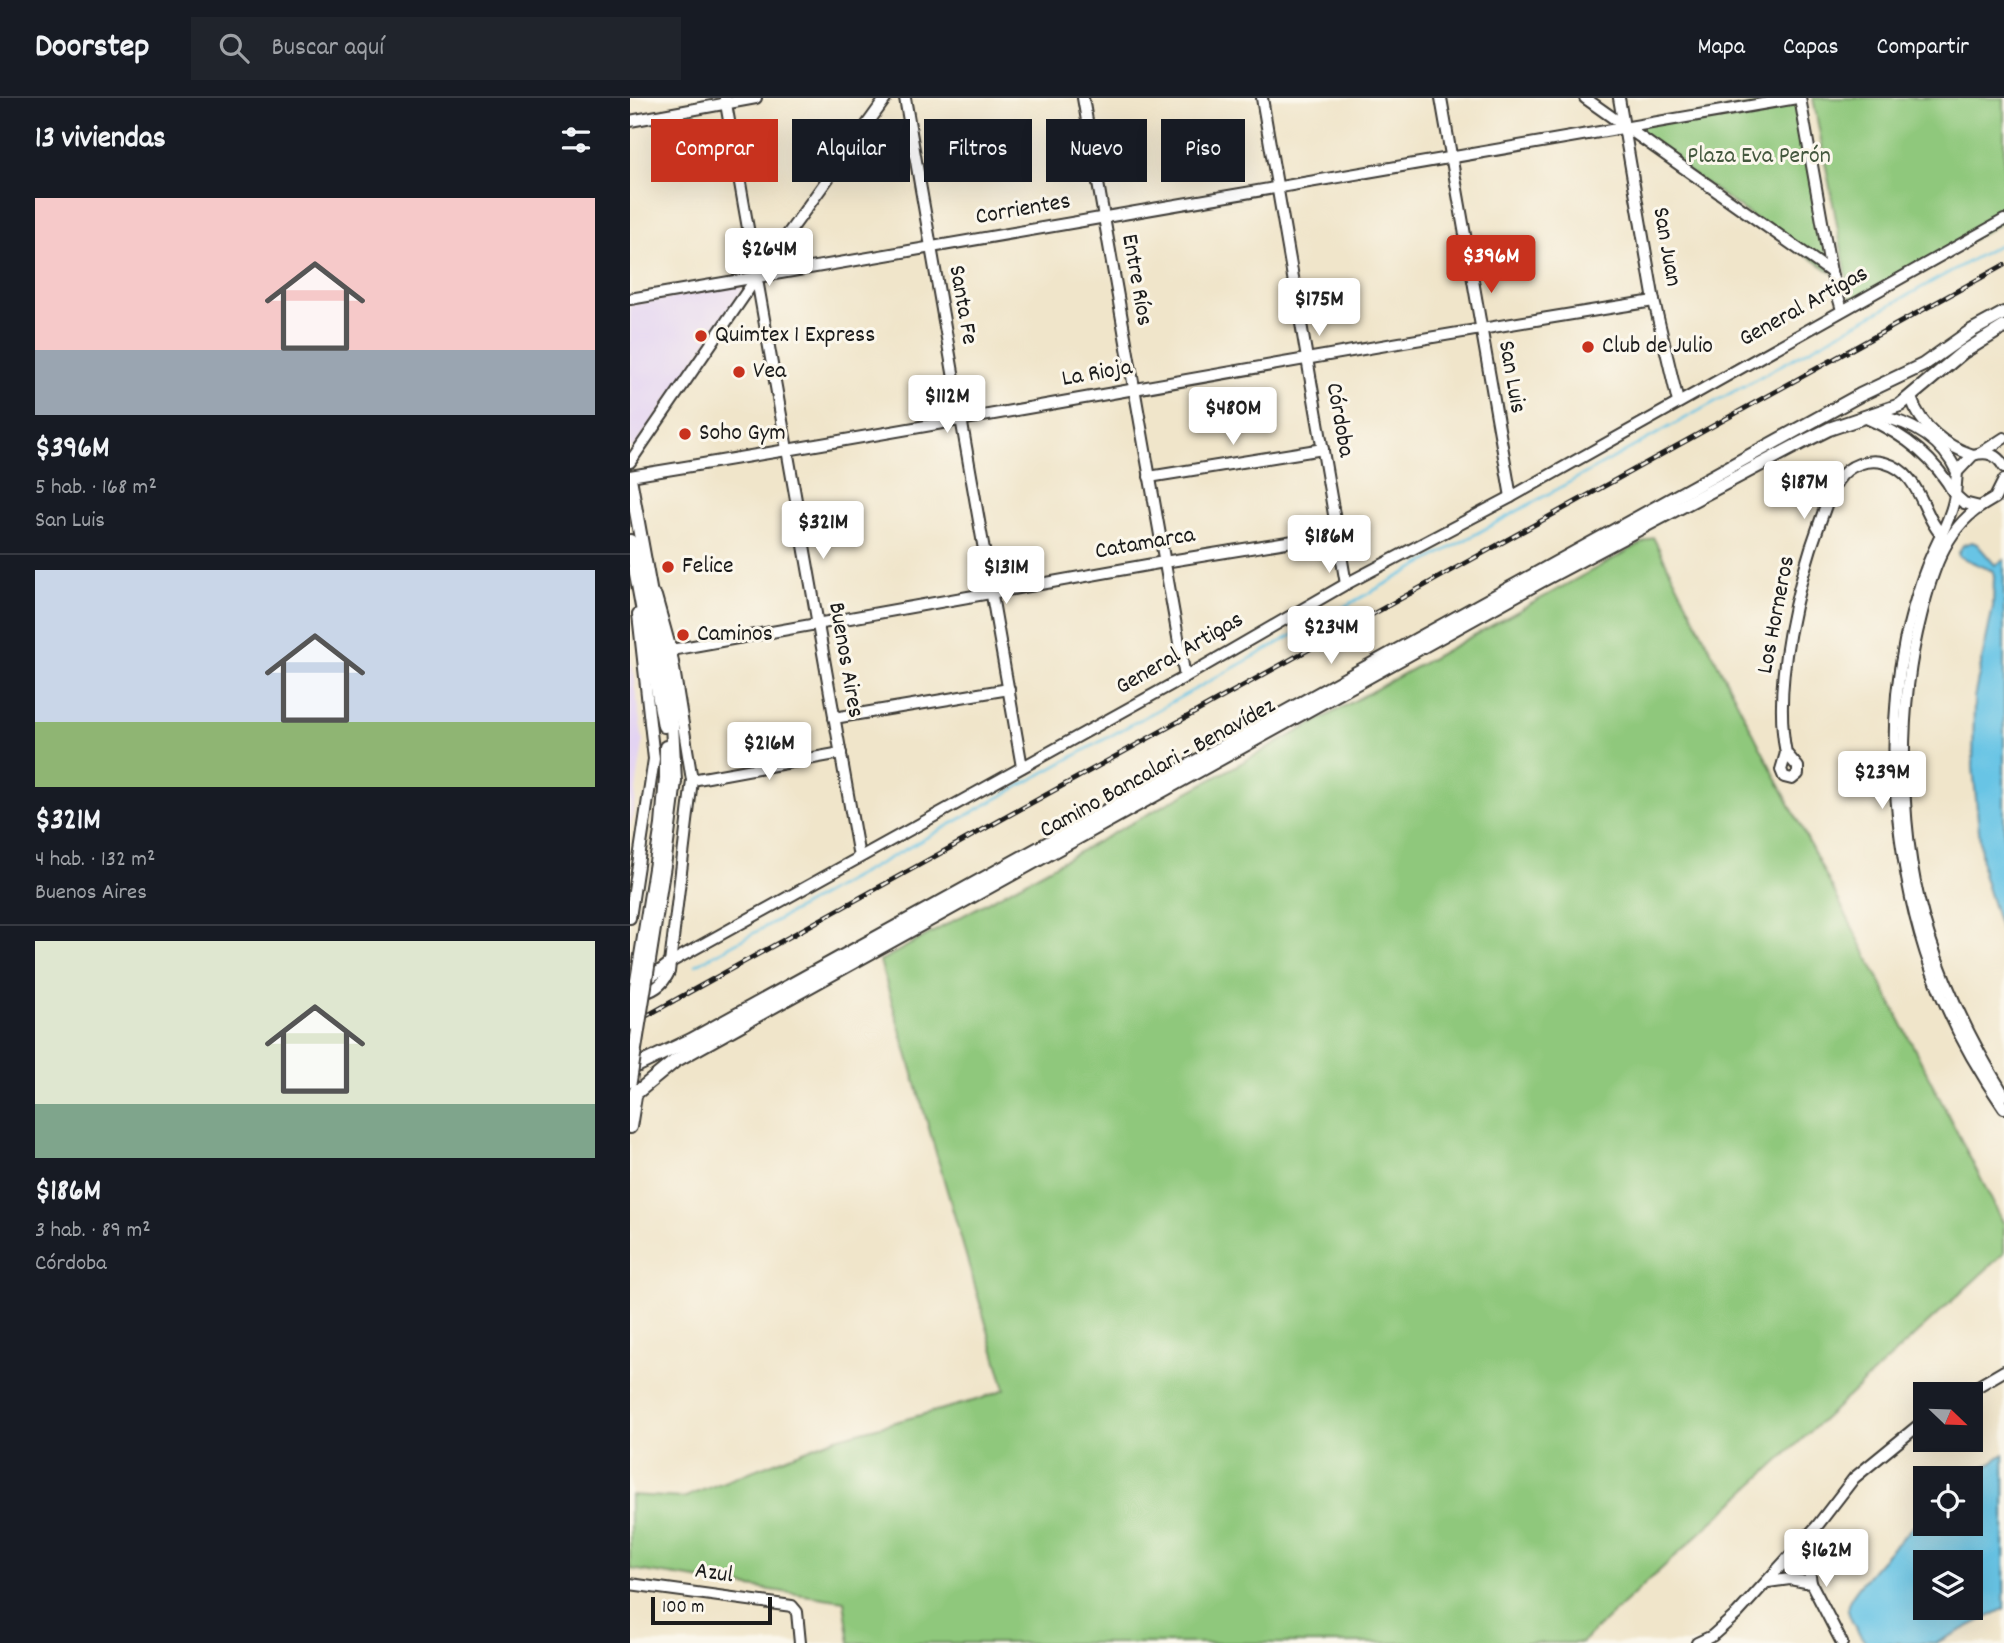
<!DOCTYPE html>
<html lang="es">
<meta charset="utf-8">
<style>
body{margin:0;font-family:Dekko,sans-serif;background:#20242c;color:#f1f3f6;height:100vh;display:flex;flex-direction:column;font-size:26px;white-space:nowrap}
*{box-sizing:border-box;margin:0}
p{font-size:23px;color:#9ea1a6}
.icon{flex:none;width:38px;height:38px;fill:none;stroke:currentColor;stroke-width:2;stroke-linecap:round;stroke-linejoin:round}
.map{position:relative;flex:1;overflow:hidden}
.sheet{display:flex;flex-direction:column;background:#171b24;width:630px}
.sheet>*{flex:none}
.guide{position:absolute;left:21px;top:21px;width:665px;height:63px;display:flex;gap:14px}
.needle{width:46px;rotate:113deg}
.fabs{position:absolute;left:1283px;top:1284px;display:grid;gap:14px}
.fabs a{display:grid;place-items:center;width:70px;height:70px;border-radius:0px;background:#171b24;box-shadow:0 7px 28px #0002;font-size:35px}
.scale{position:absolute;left:21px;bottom:18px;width:121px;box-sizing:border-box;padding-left:7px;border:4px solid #1c1c1c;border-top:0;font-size:19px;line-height:24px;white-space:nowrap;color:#1c1c1c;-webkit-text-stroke:5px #fbf7ec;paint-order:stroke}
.price{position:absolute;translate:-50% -60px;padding:0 16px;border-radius:7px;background:#fff;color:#222;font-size:23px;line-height:46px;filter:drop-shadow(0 2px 4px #0008)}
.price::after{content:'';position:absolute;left:50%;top:42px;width:21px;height:16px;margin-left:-10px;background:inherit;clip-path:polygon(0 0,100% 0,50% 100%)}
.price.selected{background:#c8321e;color:#fff}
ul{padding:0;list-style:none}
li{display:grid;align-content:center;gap:14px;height:371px;padding:0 35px}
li+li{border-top:2px solid #363941}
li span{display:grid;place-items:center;height:217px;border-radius:0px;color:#555}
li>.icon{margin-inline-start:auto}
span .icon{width:126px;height:126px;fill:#fffc;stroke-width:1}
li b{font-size:30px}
h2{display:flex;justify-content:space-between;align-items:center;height:84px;padding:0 35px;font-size:30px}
.tag{padding:0 24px;border-radius:0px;background:#171b24;box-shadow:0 7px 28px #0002;font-size:24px;line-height:63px}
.tag.selected{background:#c8321e;color:#fff}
header{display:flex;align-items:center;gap:42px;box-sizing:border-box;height:98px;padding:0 35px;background:#171b24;border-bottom:2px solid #363941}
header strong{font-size:33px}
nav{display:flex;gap:38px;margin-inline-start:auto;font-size:24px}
.search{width:490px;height:63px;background:#20242c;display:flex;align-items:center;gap:18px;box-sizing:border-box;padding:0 24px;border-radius:0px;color:#9ea1a6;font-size:26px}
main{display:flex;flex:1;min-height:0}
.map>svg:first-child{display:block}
</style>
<header>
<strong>Doorstep</strong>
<div class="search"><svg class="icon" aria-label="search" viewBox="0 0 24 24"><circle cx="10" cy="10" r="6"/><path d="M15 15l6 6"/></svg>Buscar aquí</div>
<nav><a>Mapa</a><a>Capas</a><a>Compartir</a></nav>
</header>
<main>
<section class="sheet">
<h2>13 viviendas<svg class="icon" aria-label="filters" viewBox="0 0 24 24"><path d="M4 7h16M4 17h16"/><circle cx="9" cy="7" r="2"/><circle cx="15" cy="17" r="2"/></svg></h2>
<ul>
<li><span style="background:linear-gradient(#f6c9c9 70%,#9aa5b1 0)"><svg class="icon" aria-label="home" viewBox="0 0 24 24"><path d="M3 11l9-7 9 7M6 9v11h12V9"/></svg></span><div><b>$396M</b><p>5 hab. · 168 m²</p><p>San Luis</p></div></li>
<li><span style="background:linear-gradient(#c9d6e8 70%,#8fb573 0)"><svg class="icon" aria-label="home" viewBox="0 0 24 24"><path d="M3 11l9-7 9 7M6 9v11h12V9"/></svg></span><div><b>$321M</b><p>4 hab. · 132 m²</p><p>Buenos Aires</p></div></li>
<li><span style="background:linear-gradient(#dfe7d0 75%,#7fa58c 0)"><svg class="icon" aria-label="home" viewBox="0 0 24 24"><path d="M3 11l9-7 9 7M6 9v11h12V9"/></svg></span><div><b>$186M</b><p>3 hab. · 89 m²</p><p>Córdoba</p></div></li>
</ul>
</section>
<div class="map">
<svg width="1374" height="1545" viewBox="0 0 1374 1545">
<rect width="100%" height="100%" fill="#fbf7ec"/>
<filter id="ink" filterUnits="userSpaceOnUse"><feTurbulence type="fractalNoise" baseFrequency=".0143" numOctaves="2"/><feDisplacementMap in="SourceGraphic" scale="14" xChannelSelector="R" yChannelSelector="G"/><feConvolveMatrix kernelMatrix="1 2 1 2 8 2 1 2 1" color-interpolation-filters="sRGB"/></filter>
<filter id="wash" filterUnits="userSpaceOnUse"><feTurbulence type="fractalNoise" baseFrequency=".00686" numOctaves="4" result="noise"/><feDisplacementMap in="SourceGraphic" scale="28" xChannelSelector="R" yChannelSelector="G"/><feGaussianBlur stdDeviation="1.57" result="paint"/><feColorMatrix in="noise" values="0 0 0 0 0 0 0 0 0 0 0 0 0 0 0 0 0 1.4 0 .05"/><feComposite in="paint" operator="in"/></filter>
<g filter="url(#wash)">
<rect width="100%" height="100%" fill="#f0e5ca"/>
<g fill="#e3d3f2">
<polygon points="107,187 113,191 8,344 3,350 0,348 0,207"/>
<polygon points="0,556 13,645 0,732"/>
</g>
<g fill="#8fc87c" stroke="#56724c" stroke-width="2">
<polygon points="1167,0 1201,174 994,28"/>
<polygon points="1183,0 1374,0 1374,123 1223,211"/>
<polygon points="1023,439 1374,1126 1374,1155 951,1545 220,1545 214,1503 0,1471 0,1397 53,1400 206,1340 350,1301 375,1291 250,863"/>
</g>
<g fill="#67c4e5" stroke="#427080" stroke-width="2" fill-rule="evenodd">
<polygon points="1342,444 1347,446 1365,467 1374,462 1374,843 1353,776 1343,669 1344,600 1363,509 1364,478 1363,473 1358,471 1330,459 1328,456 1333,447"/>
<path d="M1374,1356V1511L1306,1545H1236C1229,1537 1216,1517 1218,1507C1219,1493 1282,1429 1295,1417V1426H1340V1381H1336ZM1295,1465H1340V1510H1295Z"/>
</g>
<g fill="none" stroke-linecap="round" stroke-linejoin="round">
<polyline stroke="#67c4e5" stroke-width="2.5" points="66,867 1374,144"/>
</g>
</g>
<g filter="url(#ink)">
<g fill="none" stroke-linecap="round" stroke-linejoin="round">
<defs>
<g id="minor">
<polyline points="95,0 229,759"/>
<polyline points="275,0 392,669"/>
<polyline points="453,0 555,579"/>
<polyline points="632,0 716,486"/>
<polyline points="811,0 881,399"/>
<polyline points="955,0 1201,174"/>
<polyline points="989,0 1024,203 1048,304"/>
<polyline points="1170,0 1201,174 1212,212"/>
<polyline points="0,23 126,0"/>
<polyline points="0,201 1167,0"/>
<path d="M1281,300C1291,329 1315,348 1343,357"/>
<path d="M1246,317C1280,324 1312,341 1327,374"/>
<path d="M1236,320C1274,336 1305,360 1325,397C1321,423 1305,446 1296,471C1287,494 1281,518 1275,543C1263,601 1262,659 1268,718C1280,831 1309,916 1374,1010"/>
<polyline points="1351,355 1374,340"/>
<polyline points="0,364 127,179 256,0"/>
<path d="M1374,369C1367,356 1357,353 1343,357L1327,374L1325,397L1334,405L1350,409L1365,400L1374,382"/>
<path d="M0,378C342,323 682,256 1024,203"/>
<polyline points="519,379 693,351"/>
<path d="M1350,409C1314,433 1301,477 1291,518C1266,614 1268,744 1299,838C1317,894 1343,947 1374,997"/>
<polyline points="41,552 534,464 706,436"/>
<polyline points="204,620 379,591"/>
<path d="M1156,655C1142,586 1167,486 1191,421C1196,408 1200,393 1208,382C1218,367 1238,360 1255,365C1292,375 1291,418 1315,441"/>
<polygon points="1156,655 1168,669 1168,676 1162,681 1154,679 1151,672"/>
<polyline points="62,682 211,655"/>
<polyline points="0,820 24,661 8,516"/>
<path d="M0,882C19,884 27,875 41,864L555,579L716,486L881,399L1374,122"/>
<path d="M8,896C23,894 33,887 39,874L62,682L41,552L26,498"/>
<polyline points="1333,1297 1374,1273"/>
<polyline points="1138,1484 1160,1481 1181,1485 1177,1457 1184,1435"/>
<polyline points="1181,1485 1212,1545"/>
<polyline points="0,1486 162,1508 167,1514 170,1545"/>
<polyline points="1067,1545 1082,1538 1107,1516 1187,1428 1224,1380 1295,1322"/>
</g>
<g id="major">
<polyline points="0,380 41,607 45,683"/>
<polyline points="0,443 34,628"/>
<polyline points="36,680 36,649"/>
<polyline points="0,971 61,942 1230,297 1293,267 1341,233 1374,215"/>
<polyline points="0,1000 45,963 911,483 1173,344 1199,331 1270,307 1332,255 1374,229"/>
<polyline points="0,1029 6,992"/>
</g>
</defs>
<use href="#minor" stroke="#3c3a36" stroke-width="14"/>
<use href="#major" stroke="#3c3a36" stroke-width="16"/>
<use href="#minor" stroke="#fff" stroke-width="10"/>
<use href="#major" stroke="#fff" stroke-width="12"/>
<defs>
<polyline id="rail" points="0,927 1374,167"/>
</defs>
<use href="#rail" stroke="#1c1c1c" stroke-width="5"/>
<use href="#rail" stroke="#fbf7ec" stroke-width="2.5" stroke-dasharray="8" stroke-linecap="butt"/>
<defs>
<g id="major-bridge">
<polyline points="0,926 32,727 36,680"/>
<polyline points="0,983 35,761 45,683"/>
</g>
</defs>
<use href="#major-bridge" stroke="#3c3a36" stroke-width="16" stroke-linecap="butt"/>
<use href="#major-bridge" stroke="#fff" stroke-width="12"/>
</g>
</g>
<g fill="#c8321e" stroke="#fbf7ec" stroke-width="2.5">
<circle cx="71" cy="238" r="7"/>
<circle cx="958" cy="249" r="7"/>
<circle cx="109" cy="274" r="7"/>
<circle cx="55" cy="336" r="7"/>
<circle cx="38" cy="469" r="7"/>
<circle cx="53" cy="537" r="7"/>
</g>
<g text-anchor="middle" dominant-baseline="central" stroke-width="6" stroke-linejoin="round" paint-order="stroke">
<g font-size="24" fill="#44583e" stroke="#fbf7ec">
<text x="1129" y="59">Plaza Eva Perón</text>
</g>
<g font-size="24" fill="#1c1c1c" stroke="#fbf7ec">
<text transform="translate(393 112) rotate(-10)">Corrientes</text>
<text transform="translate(1036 149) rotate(80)">San Juan</text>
<text transform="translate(506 182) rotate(80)">Entre Ríos</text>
<text transform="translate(332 207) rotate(80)">Santa Fe</text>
<text transform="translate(1174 209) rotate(-29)">General Artigas</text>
<text transform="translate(467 276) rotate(-10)">La Rioja</text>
<text transform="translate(881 279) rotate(80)">San Luis</text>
<text transform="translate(709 322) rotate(80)">Córdoba</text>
<text transform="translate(515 446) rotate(-10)">Catamarca</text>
<text transform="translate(1147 517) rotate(-79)">Los Horneros</text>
<text transform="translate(550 556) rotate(-30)">General Artigas</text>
<text transform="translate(215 562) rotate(80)">Buenos Aires</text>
<text transform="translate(528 671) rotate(-29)">Camino Bancalari - Benavídez</text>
<text transform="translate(84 1476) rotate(8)">Azul</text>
</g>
<g font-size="24" fill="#1c1c1c" stroke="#fbf7ec" text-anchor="start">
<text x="85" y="238">Quimtex 1 Express</text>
<text x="972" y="249">Club de Julio</text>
<text x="123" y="274">Vea</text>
<text x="69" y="336">Soho Gym</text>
<text x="52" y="469">Felice</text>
<text x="67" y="537">Caminos</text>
</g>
</g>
</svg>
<div class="fabs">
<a><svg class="needle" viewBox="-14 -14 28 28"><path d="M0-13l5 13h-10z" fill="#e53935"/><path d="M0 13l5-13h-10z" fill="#9ea1a6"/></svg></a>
<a><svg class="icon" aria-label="locate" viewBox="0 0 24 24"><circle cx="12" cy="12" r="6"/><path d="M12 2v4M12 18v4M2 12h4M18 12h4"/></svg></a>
<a><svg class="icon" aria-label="layers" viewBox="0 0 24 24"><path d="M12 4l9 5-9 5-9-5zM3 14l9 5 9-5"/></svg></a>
</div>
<div class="scale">100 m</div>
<b class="price" style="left:139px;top:190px">$264M</b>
<b class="price selected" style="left:861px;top:197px">$396M</b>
<b class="price" style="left:689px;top:240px">$175M</b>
<b class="price" style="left:317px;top:337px">$112M</b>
<b class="price" style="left:603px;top:349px">$480M</b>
<b class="price" style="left:1174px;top:423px">$187M</b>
<b class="price" style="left:193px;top:463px">$321M</b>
<b class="price" style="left:699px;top:477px">$186M</b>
<b class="price" style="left:376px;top:508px">$131M</b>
<b class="price" style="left:701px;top:568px">$234M</b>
<b class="price" style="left:139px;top:684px">$216M</b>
<b class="price" style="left:1252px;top:713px">$239M</b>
<b class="price" style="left:1196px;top:1491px">$162M</b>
<div class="guide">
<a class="tag selected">Comprar</a>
<a class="tag">Alquilar</a>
<a class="tag">Filtros</a>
<a class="tag">Nuevo</a>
<a class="tag">Piso</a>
</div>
</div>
</main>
